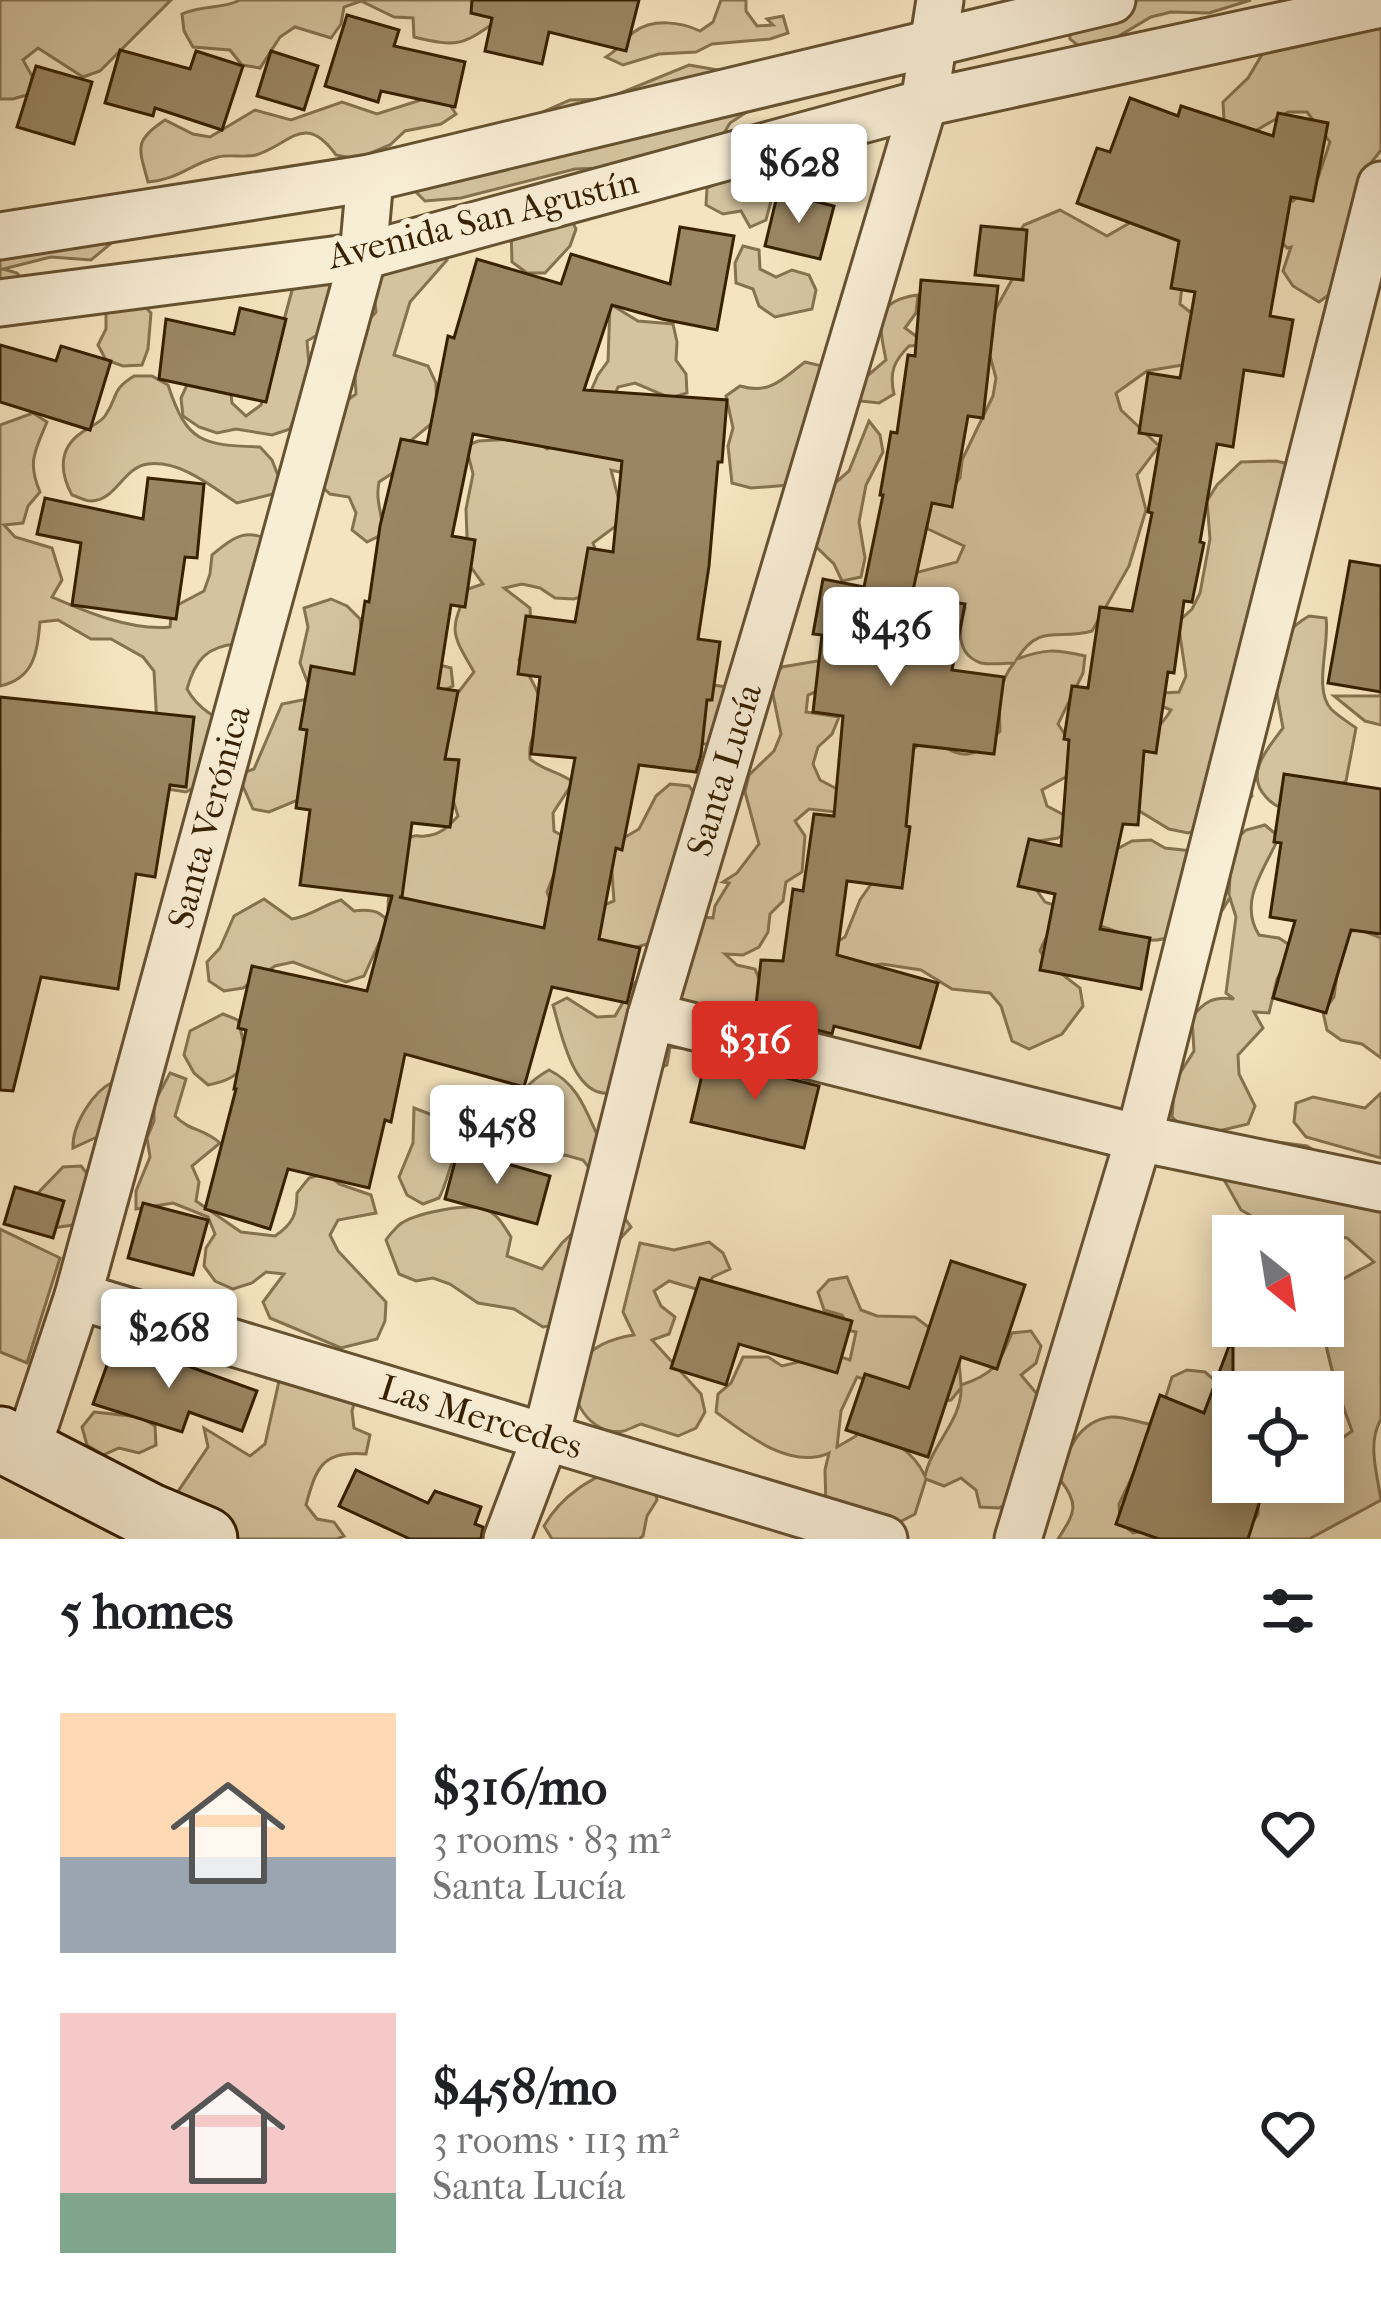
<!DOCTYPE html>
<meta charset="utf-8">
<style>
body{margin:0;font-family:"IM FELL French Canon",serif;background:#f6f6f6;color:#202124;height:100vh;display:flex;flex-direction:column;font-size:45px;white-space:nowrap}
*{box-sizing:border-box;margin:0}
p{font-size:39px;color:#757577}
.icon{flex:none;width:66px;height:66px;fill:none;stroke:currentColor;stroke-width:2;stroke-linecap:round;stroke-linejoin:round}
.map{position:relative;height:1539px;overflow:hidden}
.sheet{display:flex;flex-direction:column;background:#fff;flex:1}
.sheet>*{flex:none}
.needle{width:78px;rotate:150deg}
.controls{position:absolute;left:1212px;top:1215px;display:grid;gap:24px}
.controls a{display:grid;place-items:center;width:132px;height:132px;border-radius:0px;background:#fff;box-shadow:0 6px 30px #0003;font-size:60px}
.price{position:absolute;translate:-50% -102px;padding:0 27px;border-radius:12px;background:#fff;color:#222;font-size:39px;line-height:78px;filter:drop-shadow(0 3px 6px #0008)}
.price::after{content:'';position:absolute;left:50%;top:72px;width:36px;height:27px;margin-left:-18px;background:inherit;clip-path:polygon(0 0,100% 0,50% 100%)}
.price.selected{background:#d93025;color:#fff}
ul{padding:0;list-style:none}
li{display:flex;align-items:center;gap:36px;height:300px;padding:0 60px}
li span{display:grid;place-items:center;flex:none;width:336px;height:240px;border-radius:0px;color:#555}
li>.icon{margin-inline-start:auto}
span .icon{width:144px;height:144px;fill:#fffc;stroke-width:1}
li b{font-size:51px}
h2{display:flex;justify-content:space-between;align-items:center;height:144px;padding:0 60px;font-size:51px}
.map>svg:first-child{display:block}
</style>
<div class="map">
<svg width="1381" height="1539" viewBox="0 0 1381 1539">
<rect width="100%" height="100%" fill="#f5e4bf"/>
<filter id="stains"><feTurbulence type="fractalNoise" baseFrequency=".00167" numOctaves="4"/><feColorMatrix values="0 0 0 0 .2 0 0 0 0 .09 0 0 0 0 .02 0 0 0 .5 -.17"/></filter>
<radialGradient id="worn" r=".72"><stop offset=".6" stop-color="#630" stop-opacity="0"/><stop offset="1" stop-color="#630" stop-opacity=".3"/></radialGradient>
<g fill="#d5c39f" stroke="#867250" stroke-width="3" fill-rule="evenodd">
<polygon points="0,0 171,0 100,71 83,77 38,48 23,60 32,76 30,94 13,99 0,99"/>
<path d="M240,0H494L500,19C462,45 460,48 414,37L413,18L394,17L361,1L344,7L341,24L331,38L295,27L280,37L260,68L242,65L230,50L193,47L184,31L182,14C202,5 224,9 240,0Z"/>
<path d="M721,0H746V11L757,26L773,25L767,19L783,16L788,33L770,39L712,44L696,52L659,54L623,65L606,57C621,48 623,40 634,32C653,18 681,22 700,31L713,22Z"/>
<polygon points="1093,0 1251,0 1209,13 1171,12 1151,17 1102,46 1084,50 1070,39 1069,21"/>
<polygon points="1359,3 1381,31 1381,150 1364,172 1334,291 1319,302 1293,286 1283,271 1291,247 1287,248 1275,234 1277,195 1293,201 1318,178 1330,142 1307,112 1288,112 1255,131 1224,120 1223,102 1248,78 1266,48"/>
<polygon points="689,65 723,71 762,102 730,123 720,140 630,167 575,169 461,198 425,201 412,188 520,122 570,100 606,99"/>
<path d="M427,98H445L456,114L441,124L405,131L390,145L356,159L336,155C304,111 290,145 256,155C244,158 230,154 218,157C192,163 178,180 148,182C139,148 133,141 165,120L193,134L210,137L255,110L291,120L342,102L377,114Z"/>
<polygon points="818,139 836,140 852,149 854,167 820,188 784,187 771,201 766,220 750,227 741,211 723,214 706,205 707,188"/>
<path d="M1060,210L1107,236L1152,210L1186,248L1180,304L1194,315V351L1182,365L1147,371L1116,393L1121,410L1159,446L1137,475L1146,510L1129,566L1092,631C1059,641 1040,622 1017,659C1044,649 1054,649 1085,656L1083,673L1058,724L1077,753C1117,747 1148,748 1171,710L1103,682L1162,693L1179,692L1186,676L1178,622L1192,609L1200,593L1210,539L1207,501L1217,485L1241,462L1276,461L1310,469L1249,776L1252,796L1225,823L1188,833L1169,829L1075,772L1042,790L1047,806L1064,815L1073,829L1058,838L1039,841L1026,854L1024,872L1045,902L1062,908L1117,849L1132,841L1151,840L1165,848L1201,852L1214,865L1229,894L1232,843L1246,830L1265,825L1279,837C1264,870 1238,902 1259,935L1279,938L1294,948L1277,979L1269,1013L1254,1012L1263,1028L1238,1055L1239,1074L1255,1106L1248,1124L1193,1137L1172,1117L1175,1081L1194,1051L1192,1017C1205,1001 1214,996 1234,999L1226,993L1236,917L1230,898C1226,903 1224,909 1219,914C1205,925 1164,943 1147,940C1106,934 1060,894 1040,951L1050,965L1080,988L1083,1006L1062,1034L1029,1049L1012,1041L1001,1006L990,993L952,989L921,970L882,964L826,971L816,955L845,937L860,900L876,877L890,805L907,753L922,743L938,742C966,764 978,754 1000,731C999,704 997,684 1014,663C1005,663 990,665 981,663C955,654 959,628 965,608L913,592L907,575L957,562L964,546L928,529L921,511L933,498L949,493L960,478L962,460L993,396L996,378L986,341L988,323L1014,276V240L1024,225Z"/>
<polygon points="568,213 576,229 570,246 545,273 527,273 512,262 511,227"/>
<polygon points="133,225 91,260 51,257 3,269 17,273 29,286 0,319 0,231"/>
<path d="M444,244L447,260L410,302L394,355L428,366L436,383L437,419L408,443L411,461L379,482C375,502 383,514 383,534L367,542L352,530L356,513L349,497L330,494L304,470L342,404L356,394L353,337L376,312L370,255Z"/>
<polygon points="743,246 759,250 760,269 776,277 792,270 809,275 816,290 812,309 775,317 759,306 753,289 736,283 735,263"/>
<polygon points="309,272 340,290 340,322 307,341 310,377 290,429 272,435 236,429 217,433 199,427 183,416 181,398 200,357 228,368 232,403 246,416 261,405 294,283"/>
<path d="M918,295L916,313L905,328L928,345L909,346C894,361 889,372 894,394L879,403L860,401L859,383L886,360C879,325 873,300 918,295Z"/>
<polygon points="137,298 151,313 148,349 142,365 123,366 106,360 98,345 106,329 106,309"/>
<path d="M610,304L638,321L673,324L677,342L676,360L686,374L687,393L670,398L635,383L618,387L611,404L637,459L628,474L611,470L624,520L593,543L605,577L593,593L574,599L555,598L540,588L522,584L504,588L530,608L531,625L519,660C533,681 549,704 537,729C531,741 529,744 530,759C544,771 558,771 573,782L553,813L554,831L568,839L547,892L553,908L552,925L534,931L403,918L388,909C388,892 396,840 414,836C418,835 421,837 425,836C440,835 448,827 458,816L431,728L474,672C451,632 449,632 468,589L483,584L468,563L466,509L473,474L466,446L478,441L533,438L547,449L562,441L575,427L598,375L608,361Z"/>
<path d="M805,362L822,366L830,381L789,485L751,488L732,483L728,446L733,428L726,396L740,386C770,395 782,379 805,362Z"/>
<path d="M134,376H152L168,385C187,443 202,445 260,447L272,460L279,478L273,494L237,503C211,486 180,460 148,464C123,467 117,500 91,501C85,501 79,497 72,495C60,473 58,449 81,433C89,427 100,423 105,416C119,396 110,391 134,376Z"/>
<path d="M33,413L47,422C35,451 27,462 40,492L28,506L23,523L4,525L15,537L52,548L62,580L52,597C87,612 131,631 170,627L172,608L204,591L210,574L212,555C235,536 248,526 275,544L237,644C207,646 195,660 187,689C199,711 220,722 244,728L254,743L240,774L254,769L282,704L317,697L310,795L269,812L253,809L238,775L202,783L186,792L167,789L157,725L154,671L143,657L111,639H91L58,620L40,622C37,652 35,678 0,686V425Z"/>
<polygon points="869,421 880,435 883,452 866,485 859,522 865,558 861,577 842,581 834,564 807,538 814,501 849,471"/>
<polygon points="331,599 347,606 360,619 364,655 418,659 451,668 453,686 437,693 384,681 307,681 300,663 308,627 304,608"/>
<path d="M1309,616L1326,618C1330,645 1313,689 1331,709C1338,716 1348,722 1356,728L1346,781C1331,790 1309,807 1293,809C1283,810 1273,805 1266,797C1244,774 1268,748 1283,728C1275,683 1263,642 1309,616Z"/>
<path d="M817,661L831,672L825,688L808,695L806,712L839,717L832,734L818,747L813,764L820,780L852,797L845,813L809,809L795,821L805,836L802,872L786,882L783,901L770,914L768,932L759,947L743,955L725,954L737,965L755,969C771,1003 755,1015 727,1033C707,1046 694,1050 670,1047L667,1065C655,1070 640,1074 630,1081C622,1087 625,1089 615,1092C574,1104 561,1032 553,1005L567,998L597,1017L615,1016L633,985L695,916L713,918L715,906L729,883L723,882L737,873L759,844L745,792L749,775L774,751L781,734L770,680L782,667Z"/>
<polygon points="708,684 743,690 719,749 702,743"/>
<polygon points="1381,693 1381,725 1365,721 1334,696 1379,696"/>
<polygon points="670,784 689,786 699,800 651,943 633,948 575,936 564,921 614,901 610,846 639,829 656,796"/>
<path d="M264,899L292,919C311,916 323,905 341,900L354,911C378,908 385,914 396,934L379,943L364,976L346,982L293,962L275,966L243,988L224,991L209,981L207,962L220,948L234,916Z"/>
<polygon points="1361,930 1381,938 1381,1058 1362,1044 1341,1040 1327,1030 1323,1012 1334,997 1339,959 1308,936"/>
<path d="M223,1014L238,1020C248,1057 252,1077 208,1085L194,1073L184,1055L190,1031Z"/>
<path d="M549,1070C578,1084 586,1111 599,1139L633,1150L638,1167L628,1182L594,1174L583,1160L565,1155L547,1158L511,1149L503,1133C524,1103 512,1091 549,1070Z"/>
<path d="M170,1073L186,1079L175,1116C191,1132 203,1128 220,1143L192,1166L199,1182L196,1201L241,1232L275,1236C293,1224 297,1214 297,1193L309,1178L326,1173L339,1184L371,1195L376,1213L338,1220L330,1235L338,1251L386,1302L385,1321L377,1339L341,1348L270,1318L263,1302L284,1274L266,1272L252,1283L233,1289L215,1281L204,1266L206,1248L215,1234L208,1217L173,1203L136,1209V1191L150,1157L147,1138L154,1121V1103Z"/>
<path d="M113,1082L127,1091L123,1125L73,1148C72,1125 93,1091 113,1082Z"/>
<polygon points="1381,1093 1381,1158 1306,1137 1294,1122 1296,1103 1313,1097 1365,1108"/>
<path d="M414,1108L448,1121L481,1112L495,1123V1141L460,1145C449,1162 449,1179 439,1198L423,1204L407,1195L399,1177L413,1143Z"/>
<path d="M1254,1139L1307,1146L1352,1175L1381,1180V1419C1367,1443 1377,1473 1381,1500L1309,1539H1241L1258,1514V1488L1244,1482H1323V1436L1338,1441L1352,1431C1342,1404 1311,1318 1328,1294C1338,1278 1358,1272 1374,1262L1347,1238L1329,1235L1287,1236L1241,1210L1223,1178Z"/>
<polygon points="81,1166 92,1180 89,1216 73,1225 46,1229 37,1194 63,1167"/>
<path d="M605,1203L621,1213L631,1227L582,1279L561,1324L543,1327L514,1309L478,1303L450,1284L433,1278L416,1281L399,1274L386,1240C388,1237 396,1228 399,1225C414,1213 467,1203 485,1209C498,1214 504,1226 511,1237L507,1256L542,1269L562,1243Z"/>
<polygon points="0,1229 60,1258 27,1363 0,1352"/>
<path d="M709,1242L723,1253L730,1269L713,1277L703,1291L669,1281L654,1291L661,1306L675,1317L669,1334L652,1340L701,1394L705,1412L696,1428L678,1436L641,1424C640,1424 625,1431 624,1431C591,1437 564,1397 578,1367C588,1347 613,1338 634,1335L623,1312L640,1243L674,1250Z"/>
<path d="M847,1277L861,1310L877,1316L915,1317L958,1349L961,1385C995,1374 998,1365 1012,1333L1031,1331L1041,1346L1036,1363L1021,1375L1043,1401L1015,1499L999,1508L980,1507L976,1490L961,1478L944,1486L926,1479L915,1514L898,1523L826,1506L825,1470L829,1453C790,1470 747,1435 716,1412L718,1394L731,1383L743,1357H768L782,1366L832,1354L850,1360L856,1332L851,1331L842,1315L824,1310L818,1292L829,1280ZM857,1377L913,1394L929,1403L951,1400L961,1388C962,1420 932,1444 925,1476C914,1452 885,1431 858,1430L856,1436L837,1447L841,1411Z"/>
<path d="M1187,1370L1205,1372L1219,1384L1202,1417L1143,1454L1119,1504L1120,1522L1133,1533L1169,1527L1176,1539H1058C1073,1515 1081,1506 1061,1481C1065,1452 1078,1421 1111,1417C1122,1416 1138,1422 1149,1424L1161,1412L1172,1377Z"/>
<path d="M281,1372L357,1393L352,1411L354,1428L370,1435L366,1454C322,1450 316,1468 306,1505L317,1519L334,1522L344,1536L337,1539H199L177,1493L208,1447L204,1428L250,1456L265,1444Z"/>
<polygon points="94,1412 140,1417 155,1426 156,1445 139,1453 119,1448 103,1455 87,1445 82,1427"/>
<path d="M623,1464L653,1482L657,1500L647,1516L643,1536L639,1539H552L544,1526C563,1493 590,1480 623,1464Z"/>
</g>
<g fill="#9a8663" stroke="#372100" stroke-width="3" fill-rule="evenodd">
<polygon points="472,0 639,0 626,51 549,32 542,64 485,51 492,18 471,13"/>
<polygon points="347,15 399,30 394,46 465,62 455,107 381,91 378,102 325,86"/>
<polygon points="120,50 190,69 196,51 243,66 222,130 155,108 153,116 105,103"/>
<polygon points="271,51 318,66 304,110 257,96"/>
<polygon points="36,66 92,82 74,144 17,127"/>
<polygon points="1130,98 1178,116 1181,106 1273,136 1278,113 1328,123 1313,201 1291,197 1270,316 1293,320 1283,376 1244,370 1233,447 1217,444 1200,542 1204,543 1192,602 1184,601 1174,673 1168,672 1156,753 1144,751 1138,825 1123,824 1100,929 1150,938 1141,989 1040,970 1055,894 1018,886 1029,839 1061,846 1069,740 1064,739 1072,686 1088,688 1100,607 1132,611 1152,513 1148,512 1161,436 1139,433 1148,373 1180,378 1195,292 1171,288 1179,241 1077,203 1097,148 1110,152"/>
<polygon points="778,192 834,206 820,259 765,246"/>
<polygon points="981,226 1027,230 1023,280 975,275"/>
<path d="M680,227L734,236L717,330L662,319L612,305L584,390L727,400L722,462H718L709,566L698,639L720,642L712,700H707L701,755L696,772L639,765L622,850L616,848L599,939L640,948L627,1003L552,987L524,1087L405,1054L391,1122L385,1120L369,1188L288,1169L270,1229L205,1209L236,1089H234L246,1030L238,1028L252,966L367,991L392,896L300,885L310,810L296,808L307,730L300,729L311,666L354,674L365,601L369,602L380,526L401,439L427,444L448,336L454,338L477,259L561,284L571,254L670,284ZM473,434L622,461L613,552L588,548L575,622L526,616L518,674L540,677L531,754L575,758L544,928L399,897H402L412,823L450,827L459,760L445,759L458,691L438,688L451,605L465,607L475,540L452,536Z"/>
<polygon points="921,280 998,286 983,418 968,416 952,507 932,503 912,595 965,604 952,670 1004,677 994,754 914,745 906,826 910,827 902,888 847,881 837,955 938,983 920,1048 834,1026 832,1034 755,1014 761,960 783,961 793,889 803,891 814,814 834,816 843,716 813,712 822,635 813,634 823,579 864,587 883,495 880,495 891,432 897,433 908,355 915,356"/>
<polygon points="240,308 286,319 266,402 159,379 166,319 234,334"/>
<polygon points="0,345 56,361 61,346 111,361 90,430 0,402"/>
<polygon points="148,478 204,484 197,558 185,557 176,619 72,605 81,543 37,534 45,498 143,519"/>
<polygon points="1350,561 1381,566 1381,692 1328,683"/>
<polygon points="0,697 194,717 186,787 170,785 155,877 136,874 118,989 41,977 13,1091 0,1090"/>
<polygon points="1284,774 1381,789 1381,934 1351,930 1326,1013 1273,998 1295,921 1270,917 1281,843 1274,842"/>
<polygon points="706,1058 819,1086 804,1148 691,1122"/>
<polygon points="458,1150 550,1176 537,1224 445,1199"/>
<polygon points="15,1187 64,1201 53,1238 4,1224"/>
<polygon points="143,1203 208,1220 193,1275 128,1258"/>
<polygon points="951,1261 1025,1285 997,1369 961,1357 928,1457 846,1430 865,1374 909,1388"/>
<polygon points="700,1278 852,1321 837,1373 739,1344 726,1385 671,1368"/>
<polygon points="116,1340 257,1391 242,1431 189,1412 182,1432 93,1404"/>
<polygon points="1229,1346 1233,1347 1233,1482 1244,1482 1264,1488 1248,1539 1159,1539 1116,1524 1160,1395 1204,1413"/>
<polygon points="356,1470 428,1503 435,1491 481,1507 475,1524 483,1527 481,1539 410,1539 339,1506"/>
</g>
<g fill="none" stroke-linecap="round" stroke-linejoin="round">
<defs>
<g id="street">
<polyline points="0,236 370,178 1112,0"/>
<polyline points="0,303 363,256 924,103 1381,4"/>
<polyline points="651,1016 1139,1138 1381,1188"/>
<polyline points="78,1296 884,1539"/>
<polyline points="26,1452 78,1296 363,256 370,178"/>
<polyline points="507,1539 546,1436 651,1016 924,103 940,0"/>
<polyline points="1018,1539 1139,1138 1381,185"/>
</g>
<polyline id="secondary" points="0,1439 148,1515 205,1539"/>
</defs>
<use href="#street" stroke="#665230" stroke-width="51"/>
<use href="#secondary" stroke="#372100" stroke-width="69"/>
<use href="#street" stroke="#f8edd5" stroke-width="45"/>
<use href="#secondary" stroke="#f8edd5" stroke-width="63"/>
</g>
<g text-anchor="middle" dominant-baseline="central" stroke-width="12" stroke-linejoin="round" paint-order="stroke">
<g font-size="36" fill="#372100" stroke="#f8edd5">
<text transform="translate(483 219) rotate(-14)">Avenida San Agustín</text>
<text transform="translate(724 770) rotate(-73)">Santa Lucía</text>
<text transform="translate(209 817) rotate(-75)">Santa Verónica</text>
<text transform="translate(481 1417) rotate(17)">Las Mercedes</text>
</g>
</g>
<rect width="100%" height="100%" filter="url(#stains)"/>
<rect width="100%" height="100%" fill="url(#worn)"/>
</svg>
<div class="controls">
<a><svg class="needle" viewBox="-14 -14 28 28"><path d="M0-13l5 13h-10z" fill="#e53935"/><path d="M0 13l5-13h-10z" fill="#757577"/></svg></a>
<a><svg class="icon" aria-label="locate" viewBox="0 0 24 24"><circle cx="12" cy="12" r="6"/><path d="M12 2v4M12 18v4M2 12h4M18 12h4"/></svg></a>
</div>
<b class="price" style="left:799px;top:226px">$628</b>
<b class="price" style="left:891px;top:689px">$436</b>
<b class="price selected" style="left:755px;top:1103px">$316</b>
<b class="price" style="left:497px;top:1187px">$458</b>
<b class="price" style="left:169px;top:1391px">$268</b>
</div>
<section class="sheet">
<h2>5 homes<svg class="icon" aria-label="filters" viewBox="0 0 24 24"><path d="M4 7h16M4 17h16"/><circle cx="9" cy="7" r="2"/><circle cx="15" cy="17" r="2"/></svg></h2>
<ul>
<li><span style="background:linear-gradient(#ffd9b3 60%,#9aa5b1 0)"><svg class="icon" aria-label="home" viewBox="0 0 24 24"><path d="M3 11l9-7 9 7M6 9v11h12V9"/></svg></span><div><b>$316/mo</b><p>3 rooms · 83 m²</p><p>Santa Lucía</p></div><svg class="icon" aria-label="heart" viewBox="0 0 24 24"><path d="M12 20l-8-8c-3-5 5-10 8-4 3-6 11-1 8 4z"/></svg></li>
<li><span style="background:linear-gradient(#f6c9c9 75%,#7fa58c 0)"><svg class="icon" aria-label="home" viewBox="0 0 24 24"><path d="M3 11l9-7 9 7M6 9v11h12V9"/></svg></span><div><b>$458/mo</b><p>3 rooms · 113 m²</p><p>Santa Lucía</p></div><svg class="icon" aria-label="heart" viewBox="0 0 24 24"><path d="M12 20l-8-8c-3-5 5-10 8-4 3-6 11-1 8 4z"/></svg></li>
</ul>
</section>
